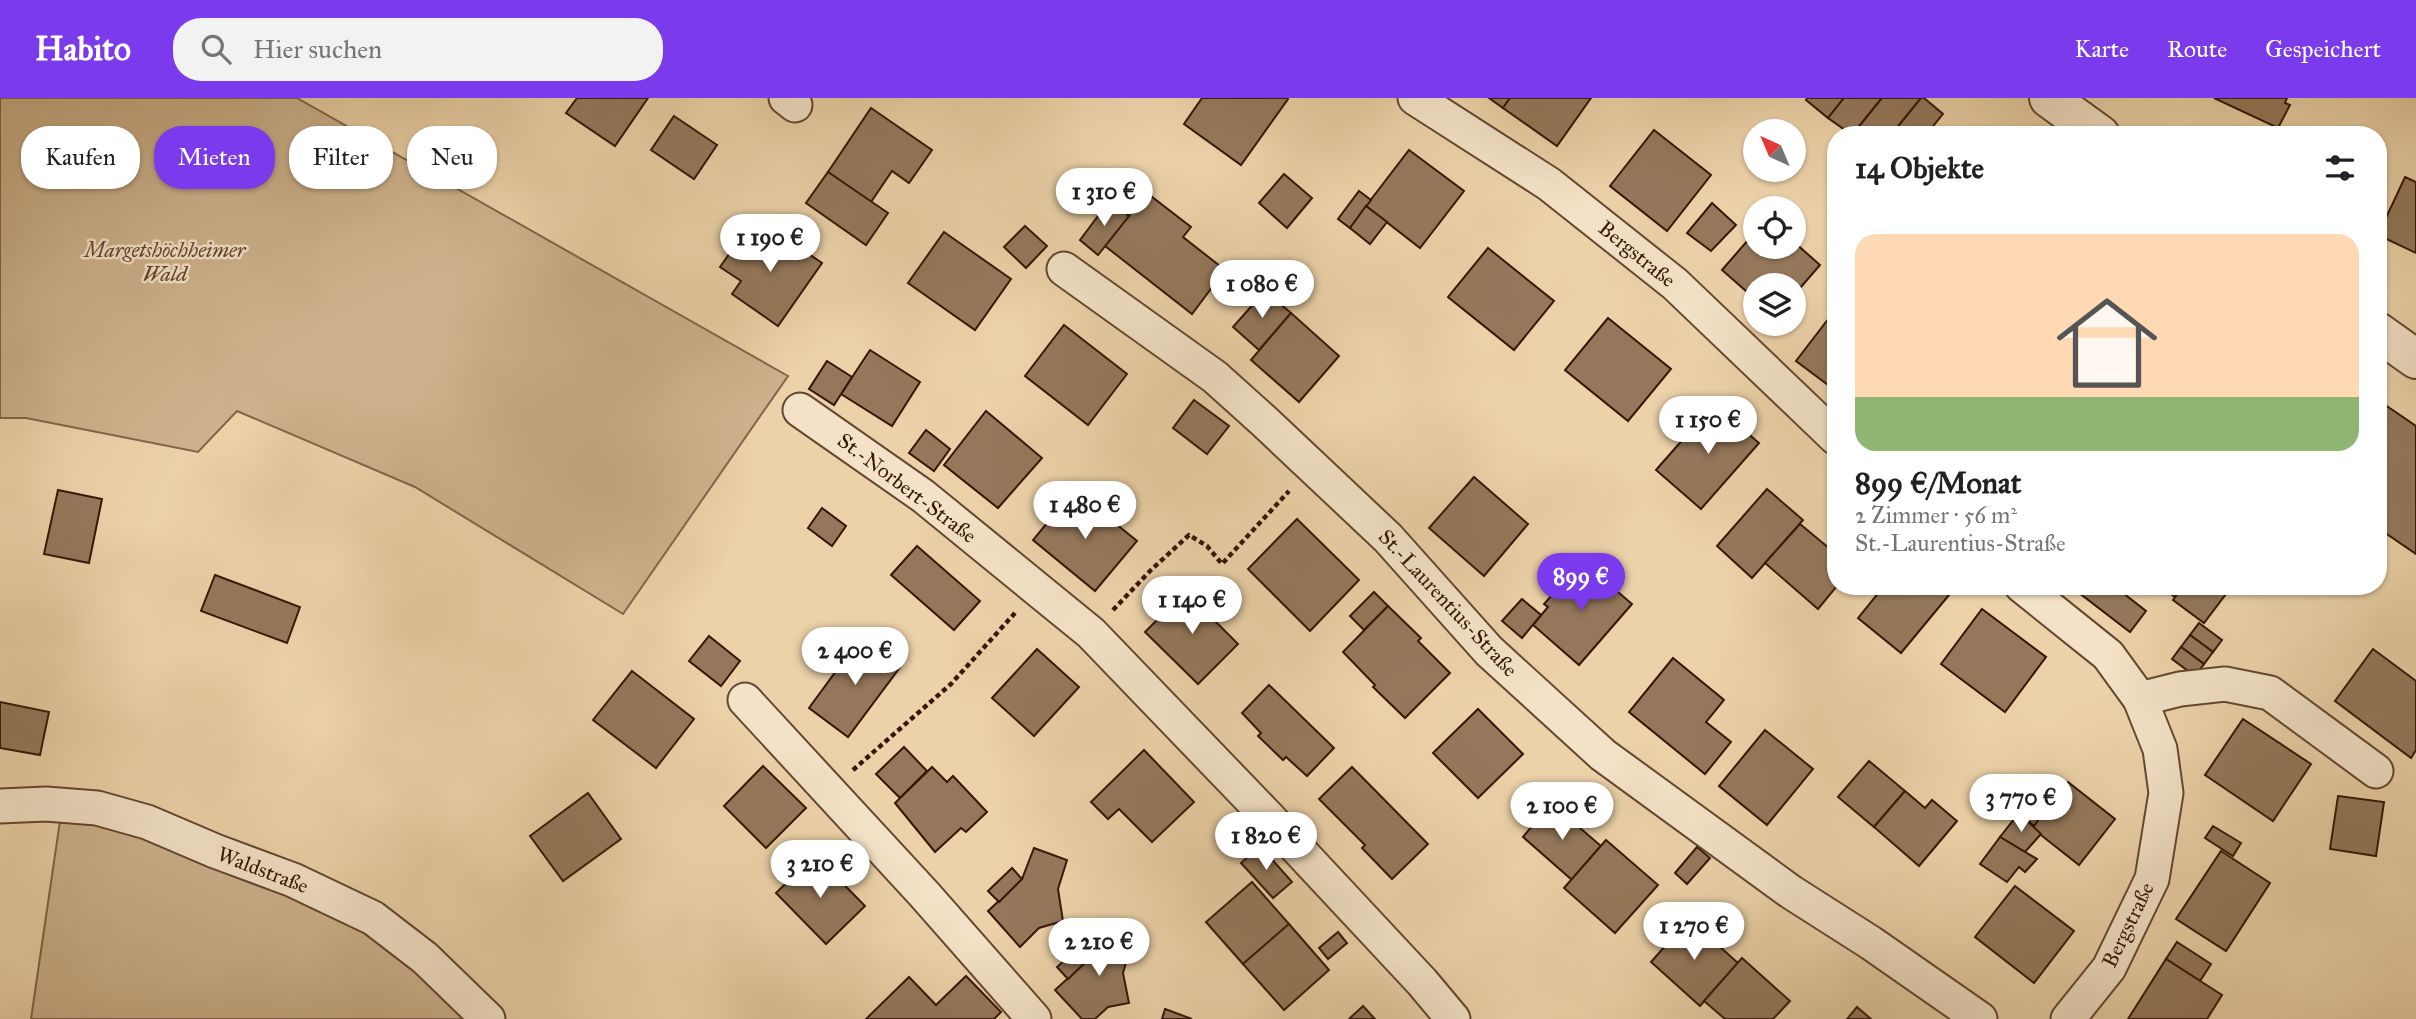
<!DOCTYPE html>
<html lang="de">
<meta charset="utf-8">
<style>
body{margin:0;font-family:"IM FELL Great Primer",serif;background:#f2f2f2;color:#202124;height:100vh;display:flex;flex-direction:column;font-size:26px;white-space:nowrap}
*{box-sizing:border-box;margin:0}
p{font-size:23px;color:#757577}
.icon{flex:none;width:38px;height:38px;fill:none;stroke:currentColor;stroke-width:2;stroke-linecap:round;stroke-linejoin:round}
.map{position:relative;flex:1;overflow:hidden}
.drawer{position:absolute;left:1827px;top:28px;width:560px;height:469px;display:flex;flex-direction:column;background:#fff;border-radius:28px;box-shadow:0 2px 5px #0004}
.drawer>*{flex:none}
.hud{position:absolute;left:21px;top:28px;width:665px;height:63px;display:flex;gap:14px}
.needle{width:46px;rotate:316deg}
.fabs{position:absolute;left:1743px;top:21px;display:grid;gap:14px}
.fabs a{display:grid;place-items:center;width:63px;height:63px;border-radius:50%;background:#fff;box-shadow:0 2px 5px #0004;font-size:35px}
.price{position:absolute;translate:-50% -60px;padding:0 16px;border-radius:24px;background:#fff;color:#222;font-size:23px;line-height:46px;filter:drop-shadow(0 2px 4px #0008)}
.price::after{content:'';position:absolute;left:50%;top:42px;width:21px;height:16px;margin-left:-10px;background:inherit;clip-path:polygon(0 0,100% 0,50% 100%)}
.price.on{background:#7c3aed;color:#fff}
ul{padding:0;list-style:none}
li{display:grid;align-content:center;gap:14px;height:371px;padding:0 28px}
li span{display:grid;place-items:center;height:217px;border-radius:21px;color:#555}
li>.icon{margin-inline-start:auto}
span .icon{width:126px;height:126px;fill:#fffc;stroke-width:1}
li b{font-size:30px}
h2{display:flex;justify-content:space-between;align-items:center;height:84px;padding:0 28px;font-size:30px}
.pill{padding:0 24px;border-radius:28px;background:#fff;box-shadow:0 2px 5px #0004;font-size:24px;line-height:63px}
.pill.on{background:#7c3aed;color:#fff}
header{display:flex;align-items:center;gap:42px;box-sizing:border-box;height:98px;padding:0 35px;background:#7c3aed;color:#fff}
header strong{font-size:33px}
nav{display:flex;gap:38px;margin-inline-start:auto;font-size:24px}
.search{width:490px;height:63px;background:#f2f2f2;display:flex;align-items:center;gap:18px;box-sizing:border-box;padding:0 24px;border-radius:28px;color:#757577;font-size:26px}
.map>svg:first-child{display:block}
</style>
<header>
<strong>Habito</strong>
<div class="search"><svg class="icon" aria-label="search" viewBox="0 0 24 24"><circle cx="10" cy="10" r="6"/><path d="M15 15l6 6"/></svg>Hier suchen</div>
<nav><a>Karte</a><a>Route</a><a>Gespeichert</a></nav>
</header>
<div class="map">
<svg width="2416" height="921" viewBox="0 0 2416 921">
<rect width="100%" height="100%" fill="#ecd2a9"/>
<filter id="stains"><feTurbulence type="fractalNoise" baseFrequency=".00286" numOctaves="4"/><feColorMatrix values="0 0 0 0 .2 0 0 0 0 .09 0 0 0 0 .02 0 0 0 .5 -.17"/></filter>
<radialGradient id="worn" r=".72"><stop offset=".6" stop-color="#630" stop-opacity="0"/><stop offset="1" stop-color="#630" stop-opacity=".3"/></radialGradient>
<g fill="#cdb28d" stroke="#82644a" stroke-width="2">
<polygon points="0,0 297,0 788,278 623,516 415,389 237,313 198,354 26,320 0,320"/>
<polygon points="61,716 139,734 279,793 384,843 472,921 31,921"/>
</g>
<g fill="#95785b" stroke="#361707" stroke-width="2">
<polygon points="577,0 648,0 615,48 566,15"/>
<polygon points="1202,0 1287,0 1288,1 1241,67 1184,26"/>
<polygon points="1489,0 1510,0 1503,10"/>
<polygon points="1510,0 1591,0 1557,48 1503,10"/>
<polygon points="1807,0 1844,0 1828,20 1806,2"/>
<polygon points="1844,0 1882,0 1852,37 1828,20"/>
<polygon points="1882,0 1921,0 1891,37 1852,37"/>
<polygon points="1921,0 1924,0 1943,16 1926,37 1891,37"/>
<polygon points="2214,0 2287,0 2285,5 2290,7 2278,30"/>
<polygon points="871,10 932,52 909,85 892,73 871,104 828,74"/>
<polygon points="674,18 717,47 694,81 651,52"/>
<polygon points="1654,32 1711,77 1667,133 1610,88"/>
<polygon points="1409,52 1464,93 1420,150 1366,108"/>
<polygon points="828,74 888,115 866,147 806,105"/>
<polygon points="1284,76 1312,100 1287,130 1259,105"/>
<polygon points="2405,79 2416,84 2416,155 2378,137"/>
<polygon points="1359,93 1371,102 1350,130 1338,121"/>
<polygon points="1147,95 1191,129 1183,139 1225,172 1192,216 1105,148"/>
<polygon points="1110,102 1129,118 1098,157 1080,142"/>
<polygon points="1712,105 1736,127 1711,153 1687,135"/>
<polygon points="1366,108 1387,124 1370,146 1350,130"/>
<polygon points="1025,128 1047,148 1026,170 1004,149"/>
<polygon points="774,132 822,165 778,228 732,196 741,183 720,169 744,135 763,148"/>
<polygon points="944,134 1011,181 975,232 908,185"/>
<polygon points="1755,134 1755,149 1794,149 1794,144 1820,167 1794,197 1794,187 1755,187 1755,201 1722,172"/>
<polygon points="1488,150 1554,203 1514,252 1448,199"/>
<polygon points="1265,193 1291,215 1259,252 1233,229"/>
<polygon points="1836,211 1836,293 1796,263"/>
<polygon points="1291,215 1339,258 1299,304 1251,262"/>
<polygon points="1608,220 1671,271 1628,323 1565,272"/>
<polygon points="1064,227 1127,276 1088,327 1025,278"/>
<polygon points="870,252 920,284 892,328 841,296"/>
<polygon points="827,263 852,279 834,307 809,291"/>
<polygon points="1194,302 1229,328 1207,356 1173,330"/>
<polygon points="2378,302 2416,328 2416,456 2378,430"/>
<polygon points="1714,306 1759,345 1701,411 1656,372"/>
<polygon points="986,313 1042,360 998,410 944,367"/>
<polygon points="926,332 950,351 934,373 909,355"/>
<polygon points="1474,379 1528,426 1484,478 1429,430"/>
<polygon points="1767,391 1803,422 1752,480 1717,448"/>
<polygon points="58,392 102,401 89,465 44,456"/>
<polygon points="1074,392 1137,443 1095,493 1033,442"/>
<polygon points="822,410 846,428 832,448 808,430"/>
<polygon points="1297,421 1359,482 1310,533 1248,471"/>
<polygon points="1800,426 1836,456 1837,488 1818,511 1765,465"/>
<polygon points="917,448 980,503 954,532 891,477"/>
<polygon points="1582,463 1632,506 1579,567 1533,527 1548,509 1544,506"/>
<polygon points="215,477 300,509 287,545 201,513"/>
<polygon points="1884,488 1951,488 1954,491 1901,555 1858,520"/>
<polygon points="2070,488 2114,488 2146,513 2130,534"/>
<polygon points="2160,488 2183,488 2175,499"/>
<polygon points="2183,488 2232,488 2204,525 2173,502"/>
<polygon points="1189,490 1214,516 1211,519 1238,546 1198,586 1145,534"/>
<polygon points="1374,494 1388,508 1364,532 1350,518"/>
<polygon points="1522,501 1541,517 1522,540 1502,523"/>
<polygon points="1388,508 1421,540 1418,543 1450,575 1405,620 1373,589 1375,587 1343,554"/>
<polygon points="1982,511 2046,559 2005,614 1941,566"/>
<polygon points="2199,525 2222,542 2213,554 2190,537"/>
<polygon points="2190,537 2213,554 2204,566 2181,549"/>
<polygon points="709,538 740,563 721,588 689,563"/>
<polygon points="861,539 901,568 848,639 809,610"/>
<polygon points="2181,549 2204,566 2195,578 2172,561"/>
<polygon points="1037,551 1079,589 1034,638 992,600"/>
<polygon points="2373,551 2416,583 2416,652 2411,660 2335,603"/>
<polygon points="1673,560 1724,602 1706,624 1731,644 1705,676 1629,614"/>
<polygon points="632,573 694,621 656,670 593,622"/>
<polygon points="1269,587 1334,650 1307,678 1286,659 1283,662 1258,638 1261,635 1242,615"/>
<polygon points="0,604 49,614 40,657 0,650"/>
<polygon points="1478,611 1523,656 1478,700 1433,655"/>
<polygon points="2243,621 2311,666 2273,723 2205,677"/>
<polygon points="1765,632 1813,671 1767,727 1719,688"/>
<polygon points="904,649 927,673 900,700 876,676"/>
<polygon points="1144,652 1194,704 1152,744 1119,711 1108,721 1091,704"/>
<polygon points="1869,663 1905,693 1874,729 1838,699"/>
<polygon points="763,668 806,710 766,750 724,708"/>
<polygon points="932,669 947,684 953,678 987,714 966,734 961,730 935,754 895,705"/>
<polygon points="1352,669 1428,746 1392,781 1362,750 1365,747 1319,701"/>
<polygon points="2068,684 2115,721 2079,767 2032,730"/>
<polygon points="1905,693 1925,710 1932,702 1957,723 1919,768 1874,729"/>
<polygon points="588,695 621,741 563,783 530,738"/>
<polygon points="2338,698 2384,704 2376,758 2330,751"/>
<polygon points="2028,703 2043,715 2034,728 2019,715"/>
<polygon points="1551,705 1601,748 1572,782 1523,739"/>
<polygon points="2019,715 2041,736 2025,754 2000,739"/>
<polygon points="2213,728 2241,745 2233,758 2205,740"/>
<polygon points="2000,739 2037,761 2025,774 2019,769 2007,784 1980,766"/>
<polygon points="1606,742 1658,787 1615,835 1564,790"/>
<polygon points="1260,748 1292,784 1273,800 1241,765"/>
<polygon points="1697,749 1710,760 1687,786 1675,775"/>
<polygon points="1034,750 1067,762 1058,791 1063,823 1039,830 1020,849 988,813 1022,781"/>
<polygon points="2221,753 2270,785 2226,853 2176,821"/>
<polygon points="815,757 865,808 826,846 776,795"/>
<polygon points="1012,770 1022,781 999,804 988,793"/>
<polygon points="1252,784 1289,826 1243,866 1206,824"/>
<polygon points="2015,788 2074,833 2034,885 1975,839"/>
<polygon points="1689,821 1738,865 1700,908 1651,864"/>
<polygon points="1289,826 1329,872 1284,912 1243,866"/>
<polygon points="1100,830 1132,844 1123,875 1129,905 1108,909 1095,921 1082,921 1055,892 1090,860"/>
<polygon points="1338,834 1347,845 1328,861 1319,850"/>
<polygon points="2177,844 2211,866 2200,883 2166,861"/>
<polygon points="1080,849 1090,860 1068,881 1057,869"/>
<polygon points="1742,860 1790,903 1773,921 1725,921 1704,903"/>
<polygon points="2166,861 2222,897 2207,921 2128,921"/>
<polygon points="966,878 1001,914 994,921 866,921 909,879 936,907"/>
<polygon points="1363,908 1375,921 1349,921"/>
<polygon points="1857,909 1871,921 1847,921"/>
<polygon points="1165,911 1192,921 1162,921"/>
</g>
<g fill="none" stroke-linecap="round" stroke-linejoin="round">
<defs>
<g id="minor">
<polyline points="786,0 795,7"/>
<polyline points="1415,0 1549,86 1675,186 1836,340"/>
<polyline points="1064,171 1215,279 1265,324 1388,440 1489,553 1603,657 1791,794 1871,845 1980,921"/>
<polyline points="800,312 923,398 1091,535 1269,720 1422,884 1453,921"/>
<polyline points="2022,488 2108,557 2140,601 2160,651 2166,695 2152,781 2109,870 2068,921"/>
<polyline points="2140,601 2180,591 2225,586 2270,595 2376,673"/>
<polyline points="745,602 924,796 1034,921"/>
<polyline points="0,708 46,706 97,710 147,724 215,753 293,782 373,820 425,860 488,921"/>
</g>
<g id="tertiary">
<polyline points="2049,0 2100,37"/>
<polyline points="2378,234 2416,261"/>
</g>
</defs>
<use href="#minor" stroke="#644630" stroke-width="37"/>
<use href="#tertiary" stroke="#644630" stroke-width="42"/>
<g stroke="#361707" stroke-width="4.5" stroke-dasharray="5 3.5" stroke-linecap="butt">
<polyline points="1113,512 1151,472 1189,437 1207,448 1222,466 1289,393"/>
<polyline points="853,672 951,586 1015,515"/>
</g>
<use href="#minor" stroke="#f3e2c7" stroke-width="33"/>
<use href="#tertiary" stroke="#f3e2c7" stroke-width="38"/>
</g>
<g text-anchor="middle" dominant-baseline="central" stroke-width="5" stroke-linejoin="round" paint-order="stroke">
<g font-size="21" font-style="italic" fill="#63462f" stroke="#f3e2c7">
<text x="165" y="152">Margetshöchheimer<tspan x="165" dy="24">Wald</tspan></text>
</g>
<g font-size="21" fill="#361707" stroke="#f3e2c7">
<text transform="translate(1637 156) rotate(39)">Bergstraße</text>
<text transform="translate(907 390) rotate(37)">St.-Norbert-Straße</text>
<text transform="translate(1448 505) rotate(47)">St.-Laurentius-Straße</text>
<text transform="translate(263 772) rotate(21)">Waldstraße</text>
<text transform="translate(2128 827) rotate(-64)">Bergstraße</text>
</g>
</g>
<rect width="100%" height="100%" filter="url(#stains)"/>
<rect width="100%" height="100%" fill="url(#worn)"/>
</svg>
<div class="fabs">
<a><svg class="needle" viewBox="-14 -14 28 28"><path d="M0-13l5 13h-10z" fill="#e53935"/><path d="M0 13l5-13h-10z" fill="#757577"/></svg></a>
<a><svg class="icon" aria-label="locate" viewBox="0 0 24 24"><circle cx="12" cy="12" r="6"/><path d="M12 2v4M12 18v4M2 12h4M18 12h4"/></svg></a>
<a><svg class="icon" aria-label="layers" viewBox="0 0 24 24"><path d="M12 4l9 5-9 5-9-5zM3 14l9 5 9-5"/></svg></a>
</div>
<b class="price" style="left:1104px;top:130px">1 310 €</b>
<b class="price" style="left:770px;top:176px">1 190 €</b>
<b class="price" style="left:1262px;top:222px">1 080 €</b>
<b class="price" style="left:1708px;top:358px">1 150 €</b>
<b class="price" style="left:1085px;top:443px">1 480 €</b>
<b class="price on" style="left:1581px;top:515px">899 €</b>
<b class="price" style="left:1192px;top:538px">1 140 €</b>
<b class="price" style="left:855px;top:589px">2 400 €</b>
<b class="price" style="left:2021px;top:736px">3 770 €</b>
<b class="price" style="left:1562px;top:744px">2 100 €</b>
<b class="price" style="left:1266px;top:774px">1 820 €</b>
<b class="price" style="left:820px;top:802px">3 210 €</b>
<b class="price" style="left:1694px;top:864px">1 270 €</b>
<b class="price" style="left:1099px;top:880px">2 210 €</b>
<div class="hud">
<a class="pill">Kaufen</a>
<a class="pill on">Mieten</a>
<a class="pill">Filter</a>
<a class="pill">Neu</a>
</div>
<section class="drawer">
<h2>14 Objekte<svg class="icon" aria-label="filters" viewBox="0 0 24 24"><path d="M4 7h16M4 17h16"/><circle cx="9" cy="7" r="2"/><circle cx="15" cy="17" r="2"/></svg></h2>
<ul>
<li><span style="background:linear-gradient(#ffd9b3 75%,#8fb573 0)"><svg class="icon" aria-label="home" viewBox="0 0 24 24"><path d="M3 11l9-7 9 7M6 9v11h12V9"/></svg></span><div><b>899 €/Monat</b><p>2 Zimmer · 56 m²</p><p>St.-Laurentius-Straße</p></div></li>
</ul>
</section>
</div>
